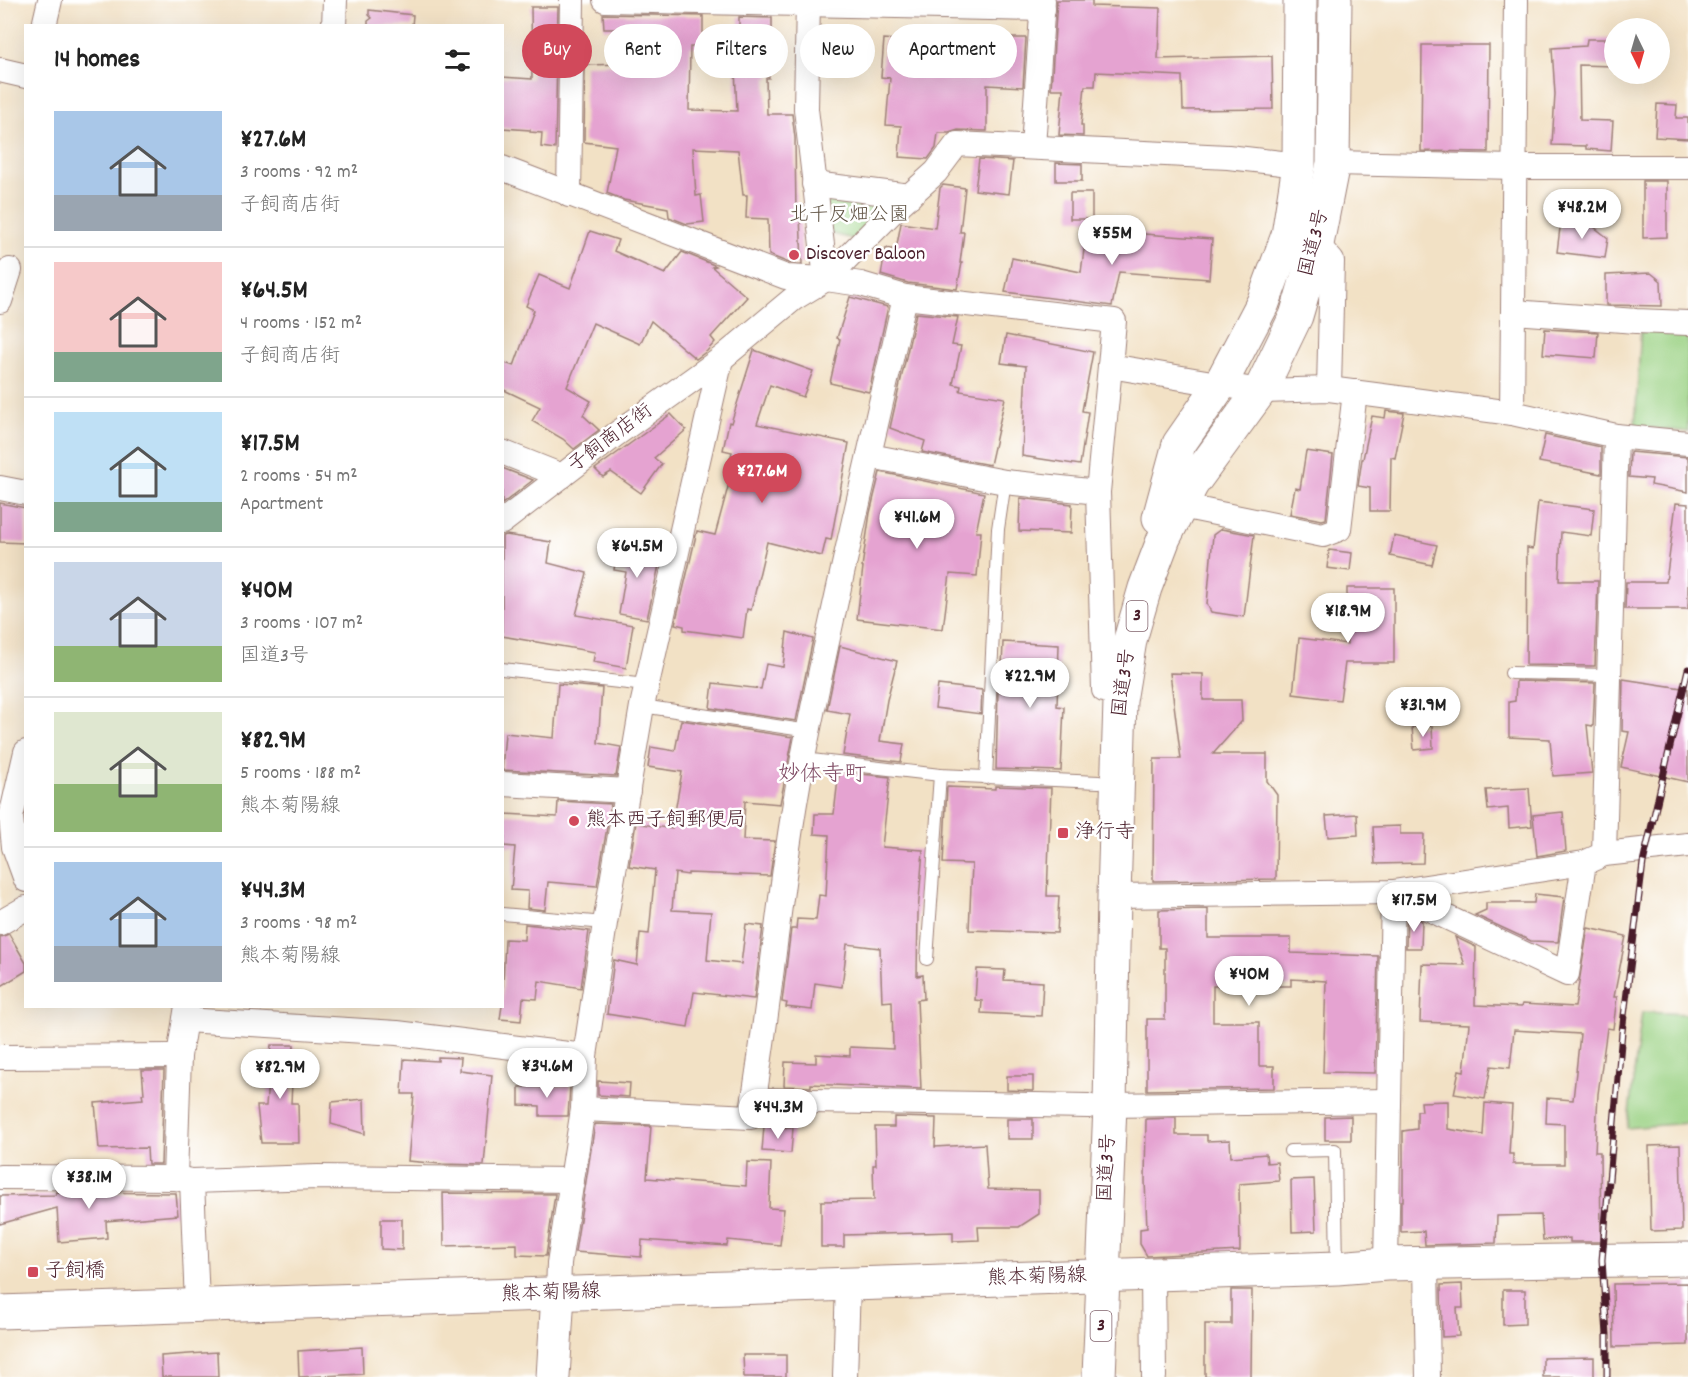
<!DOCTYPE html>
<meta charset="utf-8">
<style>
body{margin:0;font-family:Dekko,"Klee One",sans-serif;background:#f6f6f6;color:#222;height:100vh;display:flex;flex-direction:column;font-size:22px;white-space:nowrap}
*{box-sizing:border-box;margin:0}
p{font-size:20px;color:#767676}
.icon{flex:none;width:33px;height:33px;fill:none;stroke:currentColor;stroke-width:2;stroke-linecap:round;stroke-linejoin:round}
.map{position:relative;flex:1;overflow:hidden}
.panel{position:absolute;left:24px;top:24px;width:480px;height:984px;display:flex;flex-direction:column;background:#fff;border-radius:0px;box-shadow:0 6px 24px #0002}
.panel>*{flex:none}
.top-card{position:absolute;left:522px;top:24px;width:570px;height:54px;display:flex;gap:12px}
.needle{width:39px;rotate:175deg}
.tools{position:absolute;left:1604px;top:18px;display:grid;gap:12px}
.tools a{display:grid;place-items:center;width:66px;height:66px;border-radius:50%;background:#fff;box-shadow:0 6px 24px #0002;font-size:30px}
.price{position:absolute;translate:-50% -51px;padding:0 14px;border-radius:21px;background:#fff;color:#222;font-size:20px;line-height:39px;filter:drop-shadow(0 2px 3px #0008)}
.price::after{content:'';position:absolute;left:50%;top:36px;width:18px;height:14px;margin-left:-9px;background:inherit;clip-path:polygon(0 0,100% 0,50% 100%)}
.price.on{background:#d1495b;color:#fff}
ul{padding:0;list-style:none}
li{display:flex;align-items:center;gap:18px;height:150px;padding:0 30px}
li+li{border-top:2px solid #e0e0e0}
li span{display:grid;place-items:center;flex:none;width:168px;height:120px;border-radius:0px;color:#555}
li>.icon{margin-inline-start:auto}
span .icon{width:72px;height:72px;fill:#fffc;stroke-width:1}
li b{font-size:26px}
h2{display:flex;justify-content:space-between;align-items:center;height:72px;padding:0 30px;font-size:26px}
.tag{padding:0 21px;border-radius:27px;background:#fff;box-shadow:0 6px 24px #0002;font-size:21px;line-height:54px}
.tag.on{background:#d1495b;color:#fff}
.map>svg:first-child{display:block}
</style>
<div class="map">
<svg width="1688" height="1377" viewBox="0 0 1688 1377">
<rect width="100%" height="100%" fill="#fff"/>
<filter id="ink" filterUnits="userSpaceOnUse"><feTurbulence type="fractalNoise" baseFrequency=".0167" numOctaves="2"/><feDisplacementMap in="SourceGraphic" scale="12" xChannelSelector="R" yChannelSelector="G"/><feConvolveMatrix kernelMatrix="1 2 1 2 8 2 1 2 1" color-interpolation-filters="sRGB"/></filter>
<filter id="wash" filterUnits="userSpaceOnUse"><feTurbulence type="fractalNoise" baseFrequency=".008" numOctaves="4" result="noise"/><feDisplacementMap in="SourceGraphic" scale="24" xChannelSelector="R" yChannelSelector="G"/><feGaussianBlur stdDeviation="1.35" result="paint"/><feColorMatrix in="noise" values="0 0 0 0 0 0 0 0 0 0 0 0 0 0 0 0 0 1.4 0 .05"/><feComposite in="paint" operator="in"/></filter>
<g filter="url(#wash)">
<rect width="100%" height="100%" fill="#f2e1c5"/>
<g fill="#9bd284" stroke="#727858" stroke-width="1.5">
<polygon points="819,192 892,200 857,240 824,232"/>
<polygon points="1641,327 1688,328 1688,432 1635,426"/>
<polygon points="1642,1012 1688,1014 1688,1123 1627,1128"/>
</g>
<g id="blocks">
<g fill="#e5a3d1">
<polygon points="1057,0 1092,0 1092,6 1160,8 1158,59 1272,56 1273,109 1183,110 1182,76 1096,72 1095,86 1085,86 1081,125 1083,125 1083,136 1059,135 1063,89 1051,89"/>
<polygon points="531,7 558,7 555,149 541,147 542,133 530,132 530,130 502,128 502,77 532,79"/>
<polygon points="369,10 413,15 412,26 368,26 368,21 372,18 369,15"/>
<polygon points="603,14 703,16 703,47 690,47 689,110 737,111 734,48 739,48 739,17 772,18 772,31 767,31 769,78 766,78 767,114 792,114 795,138 796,215 800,215 802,264 789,263 769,255 768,219 746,218 747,195 743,195 738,150 693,148 696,196 701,195 704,222 687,224 669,217 668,208 624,200 607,193 616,146 584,142 585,65 629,64 629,29 604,29"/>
<polygon points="1010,38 1026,38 1023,87 987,85 987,131 958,130 949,133 938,133 936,148 928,159 899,157 901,126 886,125 890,78 881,77 884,39 921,42 921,47 1009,52"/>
<polygon points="1587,39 1614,39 1614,66 1579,65 1580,120 1613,121 1611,151 1586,149 1586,146 1552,145 1555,94 1552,48 1586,46"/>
<polygon points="1422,45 1489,45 1488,152 1421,151"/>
<polygon points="1657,104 1677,105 1676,118 1688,118 1688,139 1655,137"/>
<polygon points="979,159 1013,161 1009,194 975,190"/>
<polygon points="1056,163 1082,164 1082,181 1056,181"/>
<polygon points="1643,181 1667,181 1667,237 1643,238"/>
<polygon points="943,185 965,188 960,232 964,232 960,263 962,263 957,289 908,283 881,275 886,248 896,250 901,223 935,228 940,188"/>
<rect x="1070" y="193" width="22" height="26"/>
<polygon points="1561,220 1590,224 1608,238 1605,258 1557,252"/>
<polygon points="1087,227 1130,233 1212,239 1209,279 1119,272 1112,306 1005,292 1012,258 1081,272"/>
<polygon points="590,231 618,240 614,251 665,274 682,252 714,265 716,266 712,267 747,297 711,337 715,342 707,351 696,359 651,321 640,344 593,323 567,387 591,401 583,415 599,430 574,449 563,439 532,421 540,407 502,389 502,362 514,366 534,310 526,306 539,275 570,288"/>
<polygon points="1651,273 1661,281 1662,306 1606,305 1606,275"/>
<polygon points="850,297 888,307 869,392 830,383 840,339 837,338"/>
<polygon points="916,313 958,317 952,345 961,346 953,384 961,386 960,391 1005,398 990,465 922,452 925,441 890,428"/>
<polygon points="1545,329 1598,332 1596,358 1543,354"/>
<polygon points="1006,335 1093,352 1082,411 1088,412 1080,465 1022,456 1026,366 1001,363"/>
<polygon points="754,350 813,371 803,397 770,385 757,424 849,443 831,540 826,539 822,556 767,542 751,610 747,609 743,638 684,630 684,626 675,624 691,557 697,531 715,535 731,476 726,475 732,452 723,450 729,422 731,423"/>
<polygon points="1386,411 1404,413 1395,458 1391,457 1390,511 1370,511 1370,488 1358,486 1362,459 1363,459 1372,416 1385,418"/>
<polygon points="671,414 686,430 654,458 662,464 641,493 611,472 603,477 595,469"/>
<polygon points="1545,435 1601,447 1601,474 1539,462"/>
<polygon points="1306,451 1333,455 1326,519 1322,520 1290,514 1295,488 1300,489"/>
<polygon points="1630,452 1688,457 1688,492 1651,485 1652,479 1629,477"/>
<polygon points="502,468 533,480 502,504"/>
<polygon points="880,472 984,493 976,532 981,532 977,576 950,574 943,629 857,619 863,567 862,567 870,513"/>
<polygon points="1020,498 1072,504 1071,533 1019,531"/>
<polygon points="1538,502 1594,509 1591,536 1561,532 1559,581 1598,581 1595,666 1526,665 1527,548 1533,549"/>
<polygon points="0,503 26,508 26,543 0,542"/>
<polygon points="1676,503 1688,504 1688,609 1625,609 1626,582 1666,582"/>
<polygon points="1221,529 1254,535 1244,617 1211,612 1207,604 1213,535"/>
<polygon points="506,535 551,542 548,563 587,573 576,615 633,625 626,668 593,662 595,652 502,636 502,536"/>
<polygon points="1394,536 1437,545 1432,565 1390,556"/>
<polygon points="618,544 662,552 647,619 619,614 626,572 614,570"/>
<polygon points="1329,550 1352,553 1350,571 1327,568"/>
<polygon points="1347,588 1394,588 1394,663 1345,663 1340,700 1293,694 1299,638 1347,644"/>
<polygon points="787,632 813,639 796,721 710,708 713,683 761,689 766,664 783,667"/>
<polygon points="1003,642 1059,645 1057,706 1064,707 1061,771 996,769 998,692 1001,692"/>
<polygon points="840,646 897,661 887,700 880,741 904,744 901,762 843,755 850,714 827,710"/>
<polygon points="1170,673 1203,674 1203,700 1241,700 1242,721 1213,754 1267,754 1267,781 1277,795 1276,879 1153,881 1154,759 1181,759"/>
<polygon points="1623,679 1688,689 1688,782 1621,767 1629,732 1622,731"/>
<polygon points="1516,681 1595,683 1593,726 1587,725 1592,773 1553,776 1550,739 1509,737 1509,702 1515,701"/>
<polygon points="558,684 602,688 598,743 621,747 616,776 502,770 505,733 554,738"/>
<polygon points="938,685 982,690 981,714 935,708"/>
<polygon points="681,720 793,737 780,804 745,801 743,840 775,841 770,876 688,873 688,875 675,873 672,910 711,912 707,960 741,964 746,924 763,926 754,999 694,992 688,1027 607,1014 614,960 637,965 640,933 649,934 655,870 629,866 636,823 672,829 682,772 648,767 651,747 675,751"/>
<polygon points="1432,726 1433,748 1414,750 1412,727"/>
<polygon points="841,772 890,777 882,847 923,850 918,913 917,976 923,975 924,999 917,1000 921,1089 811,1084 811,1087 784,1086 785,1062 816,1063 816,1054 850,1056 850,1047 893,1049 892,1001 882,1002 880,948 847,944 842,987 815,983 812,1010 786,1007 787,1003 782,1002 791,929 796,929 797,919 816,920 819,895 826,896 829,835 814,834 815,814 834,814 838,779"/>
<polygon points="995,786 1051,788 1047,896 1059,896 1057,933 969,930 972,864 943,863 947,787 995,789"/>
<polygon points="1529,788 1532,826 1509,828 1508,808 1488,810 1486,790"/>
<polygon points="558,801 611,804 597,886 548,882 545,910 527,908 528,891 511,890 515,847 504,846 506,814 557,817"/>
<polygon points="1563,812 1566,851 1537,856 1533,815"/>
<polygon points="1357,814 1358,835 1328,837 1326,816"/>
<polygon points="1400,826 1400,834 1424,834 1423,863 1375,864 1373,827"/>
<polygon points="1535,894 1564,897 1558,942 1531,941 1475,915 1486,910 1486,903 1534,903"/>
<polygon points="1208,909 1208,938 1291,938 1291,953 1378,956 1375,1073 1323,1072 1326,981 1291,979 1291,986 1213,986 1213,1022 1259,1022 1259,1066 1274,1066 1274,1088 1147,1090 1147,1019 1165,1019 1165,948 1159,948 1159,910"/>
<polygon points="1407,914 1422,921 1421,948 1406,948"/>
<polygon points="525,924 589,931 581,988 539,981 537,999 523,998 521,1021 500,1019 502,1006 505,939 524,940"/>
<polygon points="1588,928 1626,936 1614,997 1617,997 1613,1029 1607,1028 1598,1094 1595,1152 1600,1152 1601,1242 1570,1242 1570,1238 1543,1240 1541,1215 1497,1216 1496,1243 1425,1245 1424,1231 1401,1232 1401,1201 1403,1201 1403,1131 1417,1129 1417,1111 1422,1111 1421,1102 1448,1101 1448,1129 1483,1135 1485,1103 1512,1105 1509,1154 1513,1154 1513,1164 1564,1164 1564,1124 1546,1123 1547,1098 1573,1100 1580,1034 1514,1030 1510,1068 1491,1066 1485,1099 1454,1094 1459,1070 1464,1071 1469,1024 1420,1022 1422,964 1465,965 1455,937 1476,947 1475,1005 1521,1007 1522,1004 1575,1007"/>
<polygon points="9,934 26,963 26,971 0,987 0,937"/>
<polygon points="977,969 1005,970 1004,980 1043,982 1041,1016 981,1013 982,1001 975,1000"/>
<polygon points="271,1045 294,1045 291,1103 298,1103 299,1143 261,1143 257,1106 266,1106"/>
<polygon points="438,1057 461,1058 460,1071 492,1075 484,1165 442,1164 408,1161 414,1094 402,1094 404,1059 438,1061"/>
<polygon points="142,1070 164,1070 161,1164 148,1164 147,1148 99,1149 95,1103 143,1099 142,1094 144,1094"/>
<polygon points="1007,1076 1033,1076 1033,1091 1007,1090"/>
<polygon points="598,1081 630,1083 629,1097 598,1095"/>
<polygon points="570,1086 568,1116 540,1116 540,1106 519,1105 519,1087"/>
<polygon points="364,1099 365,1134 331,1124 332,1102"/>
<polygon points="1351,1116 1351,1140 1325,1140 1325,1117"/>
<polygon points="894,1117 936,1118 935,1147 985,1144 988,1189 1039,1190 1039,1214 1019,1227 978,1227 979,1240 953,1241 953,1232 844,1235 844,1247 821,1247 821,1201 874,1200 873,1165 876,1165 875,1127 894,1127"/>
<polygon points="1176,1118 1176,1135 1207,1135 1207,1141 1230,1140 1231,1157 1266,1154 1267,1163 1277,1162 1279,1181 1239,1184 1240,1251 1147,1256 1140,1244 1140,1229 1147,1228 1145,1181 1146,1119"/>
<rect x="1007" y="1119" width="26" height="20"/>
<polygon points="595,1124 651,1126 647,1178 746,1186 747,1162 771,1163 769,1208 784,1209 780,1245 728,1240 727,1246 642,1240 641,1257 575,1252"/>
<polygon points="764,1126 793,1128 791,1153 762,1151"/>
<polygon points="1680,1145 1682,1230 1651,1231 1649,1146"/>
<polygon points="1314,1179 1316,1231 1292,1232 1291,1180"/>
<polygon points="56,1192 176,1193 178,1215 106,1221 107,1238 59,1242 57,1208 0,1224 0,1196 56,1195"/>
<polygon points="443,1193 555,1194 546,1256 517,1255 517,1244 444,1246"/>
<polygon points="381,1219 402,1219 402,1250 381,1249"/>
<polygon points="1688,1283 1688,1345 1614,1347 1613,1284"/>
<polygon points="1462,1284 1463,1308 1457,1308 1459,1336 1442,1337 1441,1285"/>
<polygon points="1231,1290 1252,1290 1251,1377 1205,1377 1205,1324 1231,1324"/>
<polygon points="1503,1290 1525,1290 1525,1324 1503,1325"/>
<polygon points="362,1347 363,1374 299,1377 298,1351"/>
<polygon points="217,1352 218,1377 162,1377 161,1356"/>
<polygon points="743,1355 786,1355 786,1377 744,1377"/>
<polygon points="1594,1357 1594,1377 1543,1377 1543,1358"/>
</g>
</g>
</g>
<g filter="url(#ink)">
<use href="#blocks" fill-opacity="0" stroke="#9e8078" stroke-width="1.5"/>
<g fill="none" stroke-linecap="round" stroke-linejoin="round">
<defs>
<g id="lane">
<polyline points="502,669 646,685"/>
<polyline points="1511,673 1608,675"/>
<polyline points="642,706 809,731"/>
<polyline points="803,759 940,775 1099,782"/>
<polyline points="986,778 998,529 1005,482"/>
<polyline points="502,914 605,923"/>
<polyline points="927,959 940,775"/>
<polyline points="1290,1151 1335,1150 1337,1267"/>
</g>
<g id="street">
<polyline points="605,0 1043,9"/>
<polyline points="808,0 806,109 826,279"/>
<polyline points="44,26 50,0"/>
<polyline points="334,26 335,0"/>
<polyline points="0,70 26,76"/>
<polyline points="1033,147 1043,0"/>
<polyline points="1333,163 1516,167 1688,167"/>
<polyline points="502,168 786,277 826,279 861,284 905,297 1114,321 1110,366 1260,391 1329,389 1512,413 1616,436 1688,443"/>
<polyline points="814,184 910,196"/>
<polyline points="569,195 572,0"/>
<polyline points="1317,244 1332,261 1329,389"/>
<polyline points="0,301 10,270"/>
<polyline points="1514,312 1636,321 1688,323"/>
<polyline points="1512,413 1516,0"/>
<polyline points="502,452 562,476"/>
<polyline points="870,456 1005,482 1098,492"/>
<polyline points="0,488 26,493"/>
<polyline points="1181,506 1323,535 1339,529 1355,392"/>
<polyline points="502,522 615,435 721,359 793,299 826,279 898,206 936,172 957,144 1228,157 1299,165"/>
<polyline points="1104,690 1098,492 1110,366"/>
<polyline points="26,752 11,817 14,847 26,880"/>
<polyline points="502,784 628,791"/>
<polyline points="1604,854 1616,436"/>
<polyline points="1393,892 1567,974 1584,863"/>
<polyline points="1114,896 1393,892 1584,863 1604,854 1688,845"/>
<polyline points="0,923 26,908"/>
<polyline points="185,1020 397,1033 585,1056"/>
<polyline points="0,1057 179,1056"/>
<polyline points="754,1100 1088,1106"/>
<polyline points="1110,1105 1389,1101"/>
<path d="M583,1109L751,1117C771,998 780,877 803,758C833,603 871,450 905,297"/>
<polyline points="0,1177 175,1178 192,1181 318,1177 572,1180"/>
<polyline points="175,1178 179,1056 187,1006"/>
<polyline points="192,1181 197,1304"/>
<polyline points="1426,1263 1428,1377"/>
<polyline points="1386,1264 1393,892"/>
<polyline points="1153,1274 1154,1377"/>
<polyline points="558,1294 559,1263 583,1109 585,1056 605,923 642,706 721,359"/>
<polyline points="845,1377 848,1284"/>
</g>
<path id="secondary" d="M0,1312C446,1295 892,1284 1337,1268L1386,1264L1688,1259"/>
<polyline id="primary" points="553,1377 558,1294"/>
<g id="highway">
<polyline points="1159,518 1179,444 1220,385 1263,303 1288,235 1299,165 1300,0"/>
<polyline points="1099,1377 1110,1105 1114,896 1120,701 1130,640 1145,588 1164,538 1192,484 1260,391 1296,316 1317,244 1333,163 1335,0"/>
</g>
</defs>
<use href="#lane" stroke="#9e8078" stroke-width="14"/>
<use href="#street" stroke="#9e8078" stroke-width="26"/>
<use href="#secondary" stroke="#9e8078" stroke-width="35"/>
<use href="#primary" stroke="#9e8078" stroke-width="35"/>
<use href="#highway" stroke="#9e8078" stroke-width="35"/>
<use href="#lane" stroke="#fff" stroke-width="12"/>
<use href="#street" stroke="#fff" stroke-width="24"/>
<use href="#secondary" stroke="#fff" stroke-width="33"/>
<use href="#primary" stroke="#fff" stroke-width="33"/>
<use href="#highway" stroke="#fff" stroke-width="33"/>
<defs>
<polyline id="rail" points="1607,1377 1607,1335 1602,1260 1622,1032 1643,863 1688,669"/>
</defs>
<use href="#rail" stroke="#4a1f2b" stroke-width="7"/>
<use href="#rail" stroke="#fff" stroke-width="4.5" stroke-dasharray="14" stroke-linecap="butt"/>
</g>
</g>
<g fill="#d1495b" stroke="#fff" stroke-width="2">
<circle cx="794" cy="255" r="6"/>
<circle cx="574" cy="821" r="6"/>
<rect x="1057" y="827" width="12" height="12" rx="3"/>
<rect x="27" y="1266" width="12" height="12" rx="3"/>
</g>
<g text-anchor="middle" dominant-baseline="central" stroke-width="5" stroke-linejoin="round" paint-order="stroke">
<g fill="#fff" stroke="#80626b" stroke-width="1.5">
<rect x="1126.5" y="601" width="21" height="30" rx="4.5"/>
<rect x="1090.5" y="1311" width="21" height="30" rx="4.5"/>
</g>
<g font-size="18" font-weight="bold" fill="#4a1f2b">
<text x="1137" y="616">3</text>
<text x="1101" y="1326">3</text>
</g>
<g font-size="20" fill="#625546" stroke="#fff">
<text x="849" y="216">北千反畑公園</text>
</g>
<g font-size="20" fill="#4a1f2b" stroke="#fff">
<text transform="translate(1315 243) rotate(-76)">国道3号</text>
<text transform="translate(611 439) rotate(-37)">子飼商店街</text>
<text transform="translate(1125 683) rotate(-83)">国道3号</text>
<text transform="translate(1108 1168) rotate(-87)">国道3号</text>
<text transform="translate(1037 1278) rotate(-2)">熊本菊陽線</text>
<text transform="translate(551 1294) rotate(-2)">熊本菊陽線</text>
</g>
<g font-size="20" fill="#4a1f2b" stroke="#fff" text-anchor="start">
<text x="806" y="255">Discover Baloon</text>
<text x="586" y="821">熊本西子飼郵便局</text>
<text x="1075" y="833">浄行寺</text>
<text x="45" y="1272">子飼橋</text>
</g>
<g font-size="22" fill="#804d65" stroke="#fff">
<text x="822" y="775">妙体寺町</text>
</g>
</g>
</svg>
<div class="tools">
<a><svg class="needle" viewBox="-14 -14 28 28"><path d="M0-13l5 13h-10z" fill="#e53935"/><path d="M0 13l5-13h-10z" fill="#767676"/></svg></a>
</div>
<b class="price" style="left:1582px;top:240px">¥48.2M</b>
<b class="price" style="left:1112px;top:266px">¥55M</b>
<b class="price on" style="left:762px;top:504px">¥27.6M</b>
<b class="price" style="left:917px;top:550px">¥41.6M</b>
<b class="price" style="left:637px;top:579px">¥64.5M</b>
<b class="price" style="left:1348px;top:644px">¥18.9M</b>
<b class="price" style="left:1030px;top:709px">¥22.9M</b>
<b class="price" style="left:1423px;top:738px">¥31.9M</b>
<b class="price" style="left:1414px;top:933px">¥17.5M</b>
<b class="price" style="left:1249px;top:1007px">¥40M</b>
<b class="price" style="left:547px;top:1099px">¥34.6M</b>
<b class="price" style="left:280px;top:1100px">¥82.9M</b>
<b class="price" style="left:778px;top:1140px">¥44.3M</b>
<b class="price" style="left:89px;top:1210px">¥38.1M</b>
<div class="top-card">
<a class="tag on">Buy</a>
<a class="tag">Rent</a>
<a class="tag">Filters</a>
<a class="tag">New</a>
<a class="tag">Apartment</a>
</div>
<section class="panel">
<h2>14 homes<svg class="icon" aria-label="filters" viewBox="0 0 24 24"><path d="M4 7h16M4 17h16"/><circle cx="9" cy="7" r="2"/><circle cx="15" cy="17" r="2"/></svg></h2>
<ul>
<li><span style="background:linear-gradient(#a9c7e8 70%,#9aa5b1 0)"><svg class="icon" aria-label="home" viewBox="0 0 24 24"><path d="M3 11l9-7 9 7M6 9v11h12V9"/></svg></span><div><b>¥27.6M</b><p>3 rooms · 92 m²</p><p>子飼商店街</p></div></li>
<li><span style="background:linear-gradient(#f6c9c9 75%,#7fa58c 0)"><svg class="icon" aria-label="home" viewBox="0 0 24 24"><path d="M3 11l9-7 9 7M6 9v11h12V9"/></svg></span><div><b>¥64.5M</b><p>4 rooms · 152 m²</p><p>子飼商店街</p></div></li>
<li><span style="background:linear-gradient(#bfe0f5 75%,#7fa58c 0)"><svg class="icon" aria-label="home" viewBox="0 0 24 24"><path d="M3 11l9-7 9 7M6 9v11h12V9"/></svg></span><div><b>¥17.5M</b><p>2 rooms · 54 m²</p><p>Apartment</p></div></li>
<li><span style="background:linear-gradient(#c9d6e8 70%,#8fb573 0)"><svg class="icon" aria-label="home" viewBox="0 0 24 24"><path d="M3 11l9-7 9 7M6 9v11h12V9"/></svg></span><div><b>¥40M</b><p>3 rooms · 107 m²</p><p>国道3号</p></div></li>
<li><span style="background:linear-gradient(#dfe7d0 60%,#8fb573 0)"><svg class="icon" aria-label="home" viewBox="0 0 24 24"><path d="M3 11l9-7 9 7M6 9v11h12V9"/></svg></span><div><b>¥82.9M</b><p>5 rooms · 188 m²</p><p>熊本菊陽線</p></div></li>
<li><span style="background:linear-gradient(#a9c7e8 70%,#9aa5b1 0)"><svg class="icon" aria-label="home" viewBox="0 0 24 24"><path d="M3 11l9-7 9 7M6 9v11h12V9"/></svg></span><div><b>¥44.3M</b><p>3 rooms · 98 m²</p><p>熊本菊陽線</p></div></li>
</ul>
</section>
</div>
